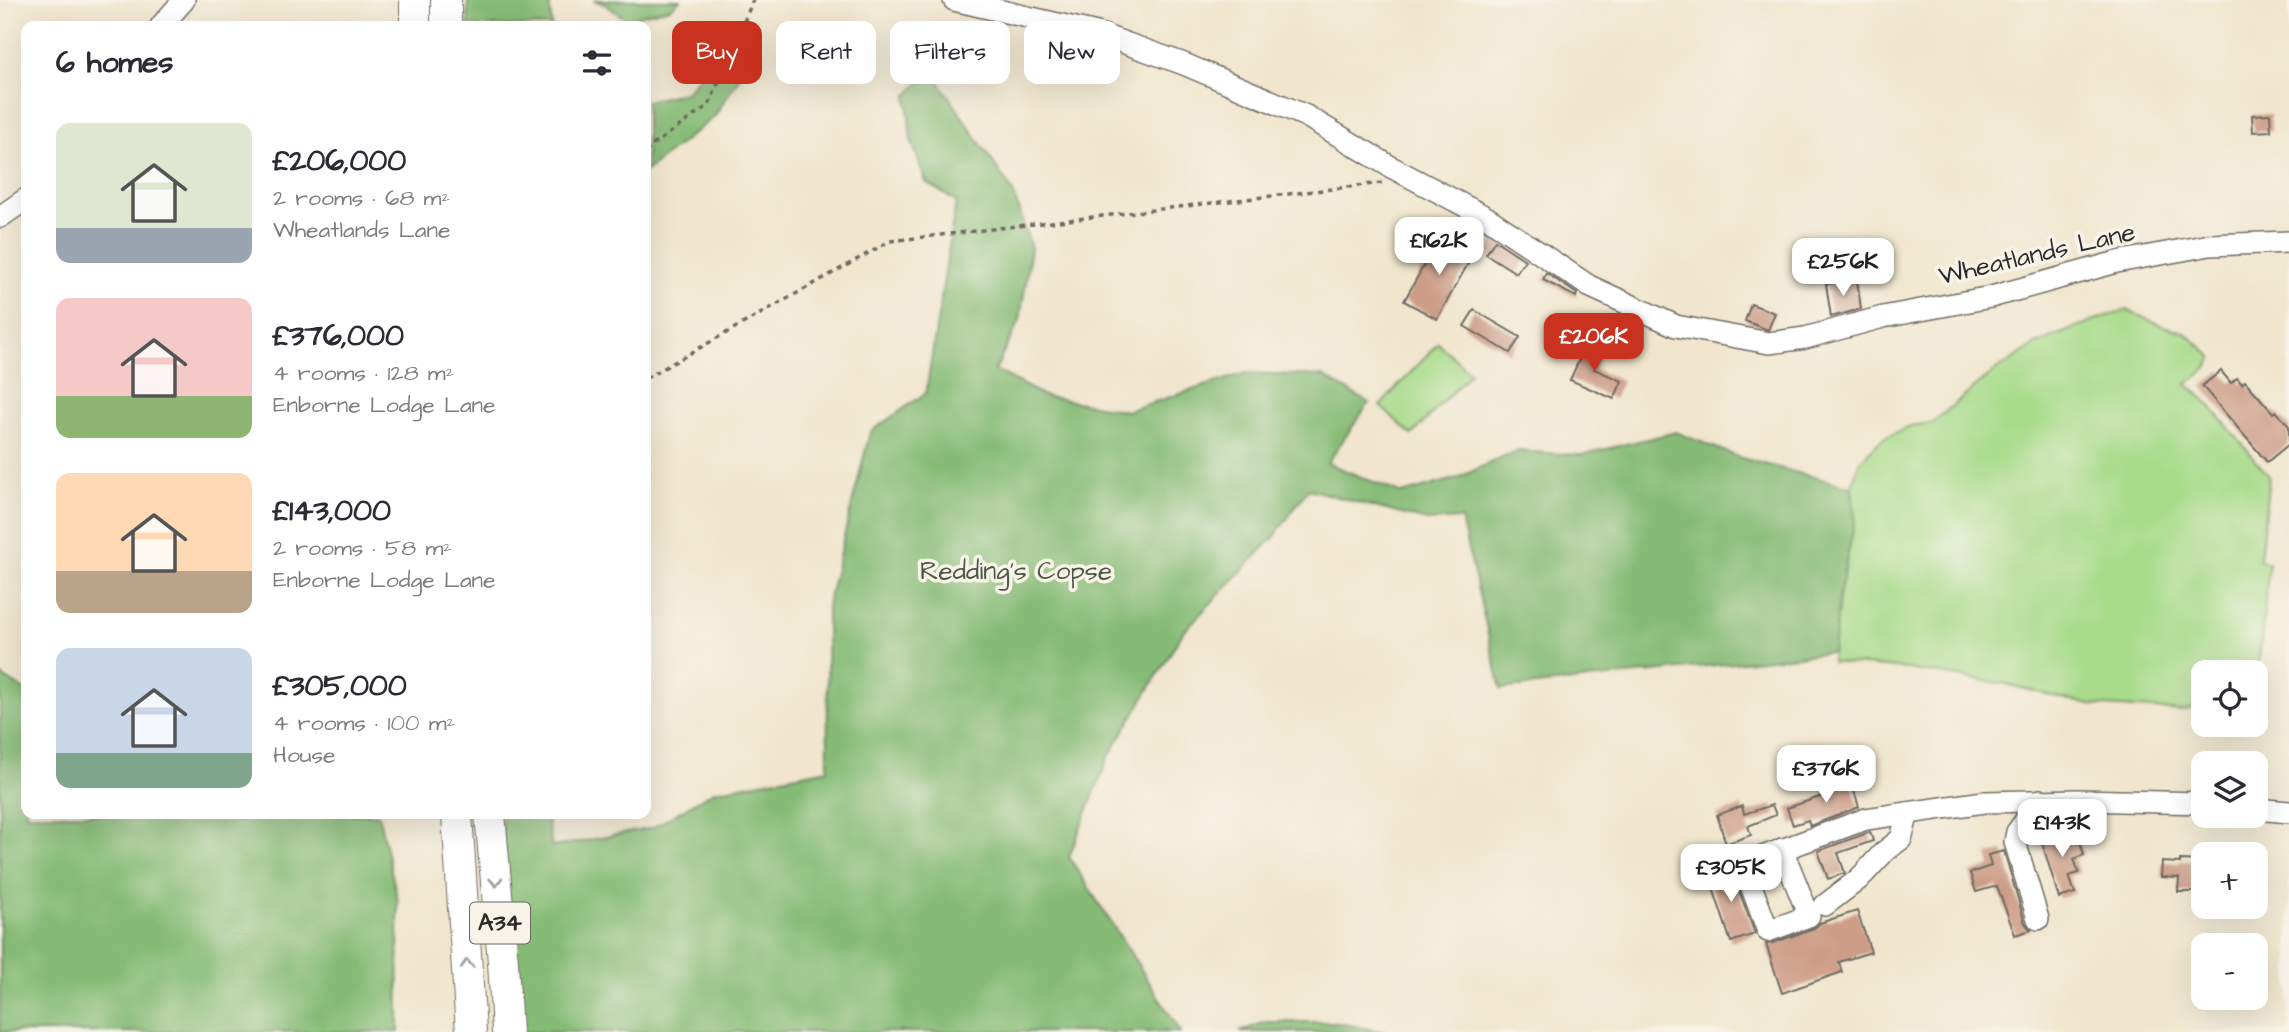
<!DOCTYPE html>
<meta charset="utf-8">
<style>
body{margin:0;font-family:"Architects Daughter",sans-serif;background:#f7f7f7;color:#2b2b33;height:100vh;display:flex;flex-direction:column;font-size:26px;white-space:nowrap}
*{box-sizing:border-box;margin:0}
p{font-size:23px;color:#7c7c81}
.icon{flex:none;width:38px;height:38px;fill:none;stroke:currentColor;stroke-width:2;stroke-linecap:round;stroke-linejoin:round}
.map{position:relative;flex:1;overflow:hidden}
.side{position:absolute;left:21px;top:21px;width:630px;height:798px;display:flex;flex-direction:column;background:#fff;border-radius:14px;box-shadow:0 7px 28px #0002}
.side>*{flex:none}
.hud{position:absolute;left:672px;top:21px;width:665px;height:63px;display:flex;gap:14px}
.fabs{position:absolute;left:2191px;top:660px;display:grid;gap:14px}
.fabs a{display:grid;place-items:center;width:77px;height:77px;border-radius:14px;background:#fff;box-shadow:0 7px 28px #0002;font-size:35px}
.price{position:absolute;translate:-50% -60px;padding:0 16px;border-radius:14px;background:#fff;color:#222;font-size:23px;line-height:46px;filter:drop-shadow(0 2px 4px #0008)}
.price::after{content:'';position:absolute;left:50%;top:42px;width:21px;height:16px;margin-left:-10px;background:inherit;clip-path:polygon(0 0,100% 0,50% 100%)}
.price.on{background:#c8321e;color:#fff}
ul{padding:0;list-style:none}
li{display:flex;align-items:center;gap:21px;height:175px;padding:0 35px}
li span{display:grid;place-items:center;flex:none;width:196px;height:140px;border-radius:14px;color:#555}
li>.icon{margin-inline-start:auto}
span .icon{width:84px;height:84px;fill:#fffc;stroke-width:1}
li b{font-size:30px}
h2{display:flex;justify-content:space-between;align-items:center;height:84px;padding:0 35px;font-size:30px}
.chip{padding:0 24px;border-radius:14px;background:#fff;box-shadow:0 7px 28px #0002;font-size:24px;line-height:63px}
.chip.on{background:#c8321e;color:#fff}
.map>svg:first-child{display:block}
</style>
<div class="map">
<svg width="2289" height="1032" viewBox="0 0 2289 1032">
<rect width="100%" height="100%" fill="#f7f3e8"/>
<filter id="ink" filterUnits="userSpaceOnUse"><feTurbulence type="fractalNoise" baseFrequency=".0143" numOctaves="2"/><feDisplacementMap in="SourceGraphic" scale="14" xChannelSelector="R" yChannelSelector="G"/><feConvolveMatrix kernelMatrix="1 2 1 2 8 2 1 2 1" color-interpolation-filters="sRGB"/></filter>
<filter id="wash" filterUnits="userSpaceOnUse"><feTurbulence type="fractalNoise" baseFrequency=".00686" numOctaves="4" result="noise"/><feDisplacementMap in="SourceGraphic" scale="28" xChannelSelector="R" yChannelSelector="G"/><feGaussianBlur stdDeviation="1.57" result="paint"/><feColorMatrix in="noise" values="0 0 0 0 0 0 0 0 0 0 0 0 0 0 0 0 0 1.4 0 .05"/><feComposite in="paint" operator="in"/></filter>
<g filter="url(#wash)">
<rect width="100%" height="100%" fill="#f1e6cd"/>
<g fill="#a8db8a" stroke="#6a835a" stroke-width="2">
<polygon points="2126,310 2164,326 2184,332 2213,357 2207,368 2187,384 2208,403 2269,476 2260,560 2269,563 2256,690 2256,672 2203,672 2203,707 2182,711 2090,705 2005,684 1907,669 1831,662 1840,591 1855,520 1852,487 1859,462 1882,439 1910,426 1932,423 1995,371 2036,344 2095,320"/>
<polygon points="1438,343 1470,373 1412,435 1380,406"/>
</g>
<g fill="#86bb76" stroke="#587350" stroke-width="2">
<polygon points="468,0 551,0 549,1 552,26 468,26"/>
<polygon points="593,0 680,0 670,8 626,19 604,4"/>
<polygon points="713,61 742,73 714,117 646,171 646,101 686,92"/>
<polygon points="931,70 1013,192 1031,248 1020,320 995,370 1044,396 1126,411 1246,373 1323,376 1369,403 1327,463 1402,494 1458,478 1515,451 1581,455 1676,432 1741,458 1852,487 1855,520 1840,591 1833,652 1501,689 1461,519 1427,521 1308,489 1275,536 1183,632 1109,756 1069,857 1181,1032 517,1032 501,814 546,814 552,847 652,828 714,791 828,769 827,605 870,432 926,393 956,202 926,182 911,140 907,96"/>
<polygon points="0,675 26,691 26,814 378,814 398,901 399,1032 0,1032"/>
<polygon points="1265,1022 1332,1022 1387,1032 1240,1032"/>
</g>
<g id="blocks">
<g fill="#cd9d88">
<polygon points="2270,114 2271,131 2253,132 2252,115"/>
<polygon points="1441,235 1474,253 1437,319 1404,301"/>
<polygon points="1495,240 1525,260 1516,273 1486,254"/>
<polygon points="1546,273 1577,294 1576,297 1543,280"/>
<polygon points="1857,280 1861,309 1831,317 1826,284"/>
<polygon points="1751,304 1775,313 1768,330 1745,321"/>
<polygon points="1474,310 1520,337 1510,353 1464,326"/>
<polygon points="1587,342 1603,349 1594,369 1622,381 1614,399 1570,380"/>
<polygon points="2221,371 2231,383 2237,378 2242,384 2245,381 2273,413 2276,411 2289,426 2289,444 2267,462 2202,386"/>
<polygon points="1850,778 1859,807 1810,826 1808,820 1793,825 1787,808 1838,791 1835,783"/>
<polygon points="1772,805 1776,815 1748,826 1751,835 1726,844 1717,815 1742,806 1744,814"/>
<polygon points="2054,828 2058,840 2078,834 2084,855 2074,859 2079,873 2069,876 2075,893 2059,898 2039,833"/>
<polygon points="1870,832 1873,841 1838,853 1845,873 1828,879 1818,851"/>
<polygon points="2004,851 2025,923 2031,930 2015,935 1997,886 1976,892 1970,873 1991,866 1988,855"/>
<polygon points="2180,860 2203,861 2201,892 2178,892 2179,878 2161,877 2162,862 2180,863"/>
<polygon points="1730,866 1755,934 1731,942 1708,873"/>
<polygon points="1857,911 1871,952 1839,962 1842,972 1782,993 1766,944 1773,943 1814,928 1820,923"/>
</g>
</g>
</g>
<g filter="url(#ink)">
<use href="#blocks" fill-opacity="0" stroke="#706c64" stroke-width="2"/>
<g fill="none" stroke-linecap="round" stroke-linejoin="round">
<defs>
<g id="minor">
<polyline points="954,0 1097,33 1184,64 1306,116 1391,167 1486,217 1589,286 1676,326 1769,343 1805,338 1883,317 1991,297 2117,262 2210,245 2289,242"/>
<polyline points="161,26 184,0"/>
<polyline points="0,217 26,199"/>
<polyline points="2256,809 2289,812"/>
<polyline points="1782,849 1809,916 1768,931 1743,864 1866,819 1984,802 2078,800 2203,803"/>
<polyline points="1825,905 1859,879 1884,852 1901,839 1908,813"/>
<polyline points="2038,919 2015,842 2017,832 2041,800"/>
</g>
<g id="highway">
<polyline points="446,0 446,26"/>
<polyline points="415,26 415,0"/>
<polyline points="457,814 471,1032"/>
<polyline points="490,814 503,962 507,1032"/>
</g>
</defs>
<use href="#minor" stroke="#706c64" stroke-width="24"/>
<use href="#highway" stroke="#706c64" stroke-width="32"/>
<g stroke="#706c64" stroke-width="3.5" stroke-dasharray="5 5" stroke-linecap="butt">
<polyline points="646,153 650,147 709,105 753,0"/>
<polyline points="646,378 890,241 1382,183"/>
</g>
<use href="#minor" stroke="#fff" stroke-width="21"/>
<use href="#highway" stroke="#fff" stroke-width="30"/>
</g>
<defs><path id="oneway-chevron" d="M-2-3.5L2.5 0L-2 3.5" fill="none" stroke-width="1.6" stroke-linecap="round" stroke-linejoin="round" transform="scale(1.75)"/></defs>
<g stroke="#a0a0a0">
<use href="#oneway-chevron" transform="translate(496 882) rotate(85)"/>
<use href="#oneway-chevron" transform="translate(467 964) rotate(-93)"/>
</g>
</g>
<g text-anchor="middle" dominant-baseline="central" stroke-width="7" stroke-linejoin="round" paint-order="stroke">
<rect fill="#f7f3e8" stroke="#686764" stroke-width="2" x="470" y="902.5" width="60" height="41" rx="5"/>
<g font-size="24" font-weight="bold" fill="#2b2b2b">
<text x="500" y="923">A34</text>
</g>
<g font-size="26" fill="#2b2b2b" stroke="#f7f3e8">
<text transform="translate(2037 254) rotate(-13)">Wheatlands Lane</text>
</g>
<g font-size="26" fill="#4a5743" stroke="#f7f3e8">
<text x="1016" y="571">Redding's Copse</text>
</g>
</g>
</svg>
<div class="fabs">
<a><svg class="icon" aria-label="locate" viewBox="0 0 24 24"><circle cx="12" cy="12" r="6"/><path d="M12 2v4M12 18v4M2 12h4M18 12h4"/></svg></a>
<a><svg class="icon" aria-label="layers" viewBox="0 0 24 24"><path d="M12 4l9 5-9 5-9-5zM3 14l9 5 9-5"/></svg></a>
<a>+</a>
<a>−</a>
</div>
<b class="price" style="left:1439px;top:277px">£162K</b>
<b class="price" style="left:1843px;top:298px">£256K</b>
<b class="price on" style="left:1594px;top:373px">£206K</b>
<b class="price" style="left:1826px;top:805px">£376K</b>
<b class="price" style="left:2062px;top:859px">£143K</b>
<b class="price" style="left:1731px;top:904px">£305K</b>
<div class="hud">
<a class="chip on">Buy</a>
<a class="chip">Rent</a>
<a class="chip">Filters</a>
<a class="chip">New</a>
</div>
<section class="side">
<h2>6 homes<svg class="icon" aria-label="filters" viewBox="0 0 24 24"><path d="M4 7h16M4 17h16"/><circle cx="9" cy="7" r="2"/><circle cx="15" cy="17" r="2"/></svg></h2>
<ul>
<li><span style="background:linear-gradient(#dfe7d0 75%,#9aa5b1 0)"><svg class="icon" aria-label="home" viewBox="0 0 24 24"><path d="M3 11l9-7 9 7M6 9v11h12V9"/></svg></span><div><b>£206,000</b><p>2 rooms · 68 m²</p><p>Wheatlands Lane</p></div></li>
<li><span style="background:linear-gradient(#f6c9c9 70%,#8fb573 0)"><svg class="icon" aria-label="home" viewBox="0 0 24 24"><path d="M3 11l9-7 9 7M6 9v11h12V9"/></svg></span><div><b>£376,000</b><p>4 rooms · 128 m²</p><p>Enborne Lodge Lane</p></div></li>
<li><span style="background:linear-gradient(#ffd9b3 70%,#b9a48a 0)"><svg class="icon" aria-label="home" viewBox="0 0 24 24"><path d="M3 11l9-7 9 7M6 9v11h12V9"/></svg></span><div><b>£143,000</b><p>2 rooms · 58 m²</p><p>Enborne Lodge Lane</p></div></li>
<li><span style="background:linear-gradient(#c9d6e8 75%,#7fa58c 0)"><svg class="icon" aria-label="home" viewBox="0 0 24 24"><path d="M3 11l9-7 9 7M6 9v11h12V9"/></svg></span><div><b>£305,000</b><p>4 rooms · 100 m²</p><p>House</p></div></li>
</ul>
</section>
</div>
